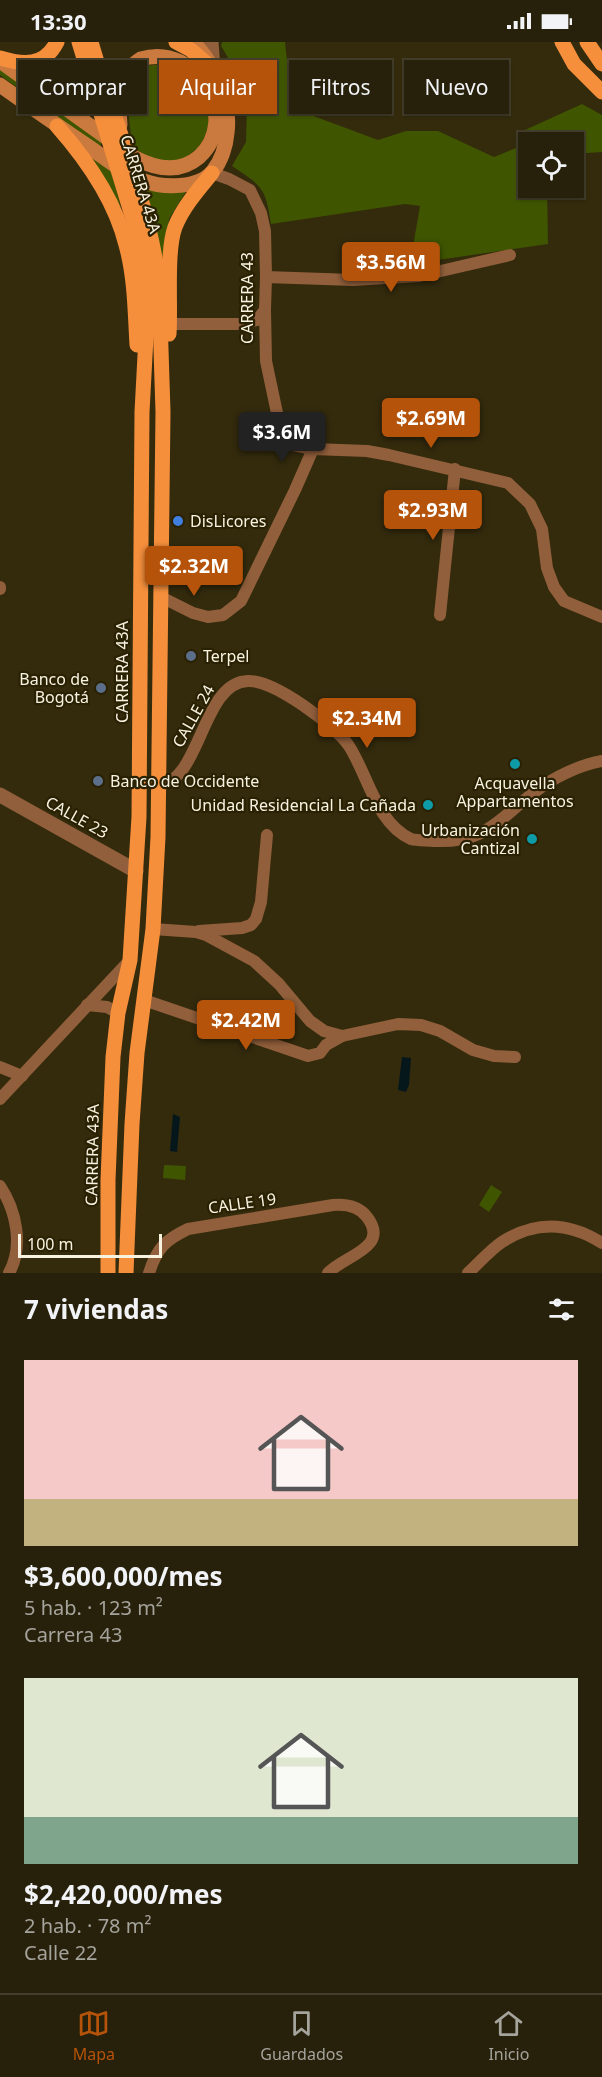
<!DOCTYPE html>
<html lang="es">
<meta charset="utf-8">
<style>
body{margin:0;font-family:"Noto Sans",sans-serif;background:#2f2813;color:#f1f3f6;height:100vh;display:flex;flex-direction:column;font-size:22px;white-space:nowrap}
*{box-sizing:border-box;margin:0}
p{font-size:20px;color:#a4a39c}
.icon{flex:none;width:33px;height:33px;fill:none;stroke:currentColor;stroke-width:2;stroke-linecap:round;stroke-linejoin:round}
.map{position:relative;height:1231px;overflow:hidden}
.side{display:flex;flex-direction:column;background:#27200a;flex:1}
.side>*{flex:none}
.top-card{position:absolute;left:18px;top:18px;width:567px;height:54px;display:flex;gap:12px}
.buttons{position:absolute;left:518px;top:90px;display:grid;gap:12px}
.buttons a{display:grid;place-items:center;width:66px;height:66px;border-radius:0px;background:#27200a;box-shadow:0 2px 4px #0004,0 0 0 2px #433e2b;font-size:30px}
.scale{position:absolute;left:18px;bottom:15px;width:144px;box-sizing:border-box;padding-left:6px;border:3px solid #f8f3e1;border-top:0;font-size:16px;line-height:21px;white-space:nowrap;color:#f8f3e1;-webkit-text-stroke:4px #2a2103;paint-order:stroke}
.price{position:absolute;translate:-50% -51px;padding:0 14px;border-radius:6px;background:#b45309;color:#fff;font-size:20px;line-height:39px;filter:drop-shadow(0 2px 3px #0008)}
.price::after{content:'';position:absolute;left:50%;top:36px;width:18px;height:14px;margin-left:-9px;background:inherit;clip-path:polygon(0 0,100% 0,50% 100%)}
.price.selected{background:#222;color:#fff}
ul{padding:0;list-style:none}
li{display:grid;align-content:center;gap:12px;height:318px;padding:0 24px}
li span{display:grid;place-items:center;height:186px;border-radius:0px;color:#555}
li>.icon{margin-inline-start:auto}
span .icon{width:108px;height:108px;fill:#fffc;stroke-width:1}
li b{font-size:26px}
h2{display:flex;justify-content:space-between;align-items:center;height:72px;padding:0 24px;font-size:26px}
.tag{padding:0 21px;border-radius:0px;background:#27200a;box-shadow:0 2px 4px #0004,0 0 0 2px #433e2b;font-size:21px;line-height:54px}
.tag.selected{background:#b45309;color:#fff}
.status{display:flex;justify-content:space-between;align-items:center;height:42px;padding:0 30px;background:#27200a;direction:ltr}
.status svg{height:16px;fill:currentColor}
.menu{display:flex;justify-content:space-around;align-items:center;height:84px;border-top:2px solid #433e2b;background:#27200a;font-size:16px;color:#a4a39c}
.menu a{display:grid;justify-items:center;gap:3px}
.menu .selected{color:#b45309}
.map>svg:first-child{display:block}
</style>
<div class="status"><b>13:30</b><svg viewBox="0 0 49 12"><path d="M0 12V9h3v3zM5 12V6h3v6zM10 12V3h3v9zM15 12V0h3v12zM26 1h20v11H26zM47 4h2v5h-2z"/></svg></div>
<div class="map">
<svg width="602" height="1231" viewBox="0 0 602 1231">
<rect width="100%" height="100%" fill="#342b0d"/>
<g fill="#3f5500">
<path d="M222,0H285L292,66L378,98L406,89H438L494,115L528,101V146H547L548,202L410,222L420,164L405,162L271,182C266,146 262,144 232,124L246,100L247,63L241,37L221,4Z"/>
<path d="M186,20L210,62L207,92L198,106L186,115L176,120H164L149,115L133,106C129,75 122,51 143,24Z"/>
<polygon points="0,24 102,99 100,106 0,33"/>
<polygon points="582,62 602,73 602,110 573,112 573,100 529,100 525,88"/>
<polygon points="87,112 111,129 121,165"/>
<polygon points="187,148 169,177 164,226 146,149"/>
<polygon points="164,1123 186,1124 185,1138 163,1136"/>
<polygon points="491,1143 502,1150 489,1170 479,1163"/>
</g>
<g fill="#06171c">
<polygon points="329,57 355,60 355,69 329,65"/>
<polygon points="402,1015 411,1016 409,1043 406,1050 398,1048"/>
<polygon points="173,1072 180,1075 177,1110 170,1109"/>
</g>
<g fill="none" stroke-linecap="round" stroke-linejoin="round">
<g stroke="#915f3b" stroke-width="12">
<polyline points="212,131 229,137 250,148 261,171 265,189 266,235 265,268 266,319 277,371 289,399 293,403 313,407 367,409 389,413 508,441 530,462 542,487 547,526 554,545 564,559 602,575"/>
<polyline points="266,235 353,238 419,234 510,213"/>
<polyline points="170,282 242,282 257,278 265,268"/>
<polyline points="0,545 0,547"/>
<polyline points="161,555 193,571 208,575 223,573 241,559 295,448 313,407"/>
<polyline points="440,573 455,427"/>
<path d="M159,743C201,739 202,640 248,639C274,638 335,683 349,704C368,733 376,781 411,797C418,799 427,798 434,799C488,801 498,777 536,749C554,735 580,723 602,719"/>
<polyline points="153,887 196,890 206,893 254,919 279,942 310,979 324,989 342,994 398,982 421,983 440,989 473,1008 494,1014 515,1015"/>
<polyline points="199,889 242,886 251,883 256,877 261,860 267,793"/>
<polyline points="144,958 308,1014 320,1011 326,1003 342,994"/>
<polyline points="87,963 107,965 118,971"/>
<polyline points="0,1025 22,1034"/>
<polyline points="0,1057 130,918"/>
<path d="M0,1144C16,1168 24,1204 9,1231"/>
<path d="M149,1231C157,1206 165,1198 188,1187L333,1163C346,1162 359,1164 367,1175C391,1206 343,1214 328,1231"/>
<path d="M468,1231C479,1221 490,1208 502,1200C536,1178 569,1180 602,1201"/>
</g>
<g stroke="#915f3b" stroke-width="15">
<polyline points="211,0 213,27"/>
<polyline points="0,753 136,829"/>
</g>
<g stroke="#ca7a3e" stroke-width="15">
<path d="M0,19L135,116C156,127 179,132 199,115C241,77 198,0 141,17C118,31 118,60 120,83"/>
<path d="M0,43C28,63 57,83 86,103C104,115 123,131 144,139C163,146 199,147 213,129C221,119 226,104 227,91C231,58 216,24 193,0"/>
</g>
<g stroke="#f58f3c" stroke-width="15">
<polyline points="176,0 191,8 213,27"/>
<polyline points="562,0 574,22 602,50"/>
<polyline points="587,0 602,22"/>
<path d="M0,16C23,23 44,25 57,0"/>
<path d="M57,84C87,118 115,158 126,203C135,235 135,270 137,303"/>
<path d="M169,292C171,263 166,210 175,185C183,165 198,148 212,131"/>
<polyline points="108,1231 108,1138 113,1015 118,971 130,918 139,775 142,370 147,276"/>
<polyline points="126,1231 132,1082 137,1011 153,887 158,795 163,370 160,276"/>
</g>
<g stroke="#f58f3c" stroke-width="15">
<polyline points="79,0 140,200 144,222 147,276"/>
<path d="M91,0C112,73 143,146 156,221C160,239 160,257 160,276"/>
</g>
</g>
<circle fill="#3f7fe0" stroke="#2a2103" stroke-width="2" cx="178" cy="479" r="6"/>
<g fill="#5c6f8a" stroke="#2a2103" stroke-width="2">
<circle cx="191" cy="614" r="6"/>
<circle cx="101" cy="646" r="6"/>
<circle cx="98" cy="739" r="6"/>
</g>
<g fill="#0f9aa8" stroke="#2a2103" stroke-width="2">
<circle cx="515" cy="722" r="6"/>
<circle cx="428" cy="763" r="6"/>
<circle cx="532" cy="797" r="6"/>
</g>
<g text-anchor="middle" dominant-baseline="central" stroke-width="4.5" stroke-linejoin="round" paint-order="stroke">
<g font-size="16" fill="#f8f3e1" stroke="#2a2103">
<text transform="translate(141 142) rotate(73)">CARRERA 43A</text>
<text transform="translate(247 256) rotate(-90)">CARRERA 43</text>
<text transform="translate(122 630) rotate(-90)">CARRERA 43A</text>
<text transform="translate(193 674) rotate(-61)">CALLE 24</text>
<text transform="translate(77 775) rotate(29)">CALLE 23</text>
<text transform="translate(92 1113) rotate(-89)">CARRERA 43A</text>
<text transform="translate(242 1161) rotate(-8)">CALLE 19</text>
</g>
<g font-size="16" fill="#f8f3e1" stroke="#2a2103" text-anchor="start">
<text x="190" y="479">DisLicores</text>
<text x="203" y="614">Terpel</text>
<text x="89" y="637" text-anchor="end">Banco de<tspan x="89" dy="18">Bogotá</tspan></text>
<text x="110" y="739">Banco de Occidente</text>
<text x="515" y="741" text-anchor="middle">Acquavella<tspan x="515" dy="18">Appartamentos</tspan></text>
<text x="416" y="763" text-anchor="end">Unidad Residencial La Cañada</text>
<text x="520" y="788" text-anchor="end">Urbanización<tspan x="520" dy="18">Cantizal</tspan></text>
</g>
</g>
</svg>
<div class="buttons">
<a><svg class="icon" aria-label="locate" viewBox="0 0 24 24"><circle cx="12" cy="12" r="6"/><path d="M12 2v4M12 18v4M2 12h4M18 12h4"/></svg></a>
</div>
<div class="scale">100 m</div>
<b class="price" style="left:391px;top:251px">$3.56M</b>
<b class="price" style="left:431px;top:407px">$2.69M</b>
<b class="price selected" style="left:282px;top:421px">$3.6M</b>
<b class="price" style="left:433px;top:499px">$2.93M</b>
<b class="price" style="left:194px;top:555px">$2.32M</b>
<b class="price" style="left:367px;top:707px">$2.34M</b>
<b class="price" style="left:246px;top:1009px">$2.42M</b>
<div class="top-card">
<a class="tag">Comprar</a>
<a class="tag selected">Alquilar</a>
<a class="tag">Filtros</a>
<a class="tag">Nuevo</a>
</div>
</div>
<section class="side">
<h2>7 viviendas<svg class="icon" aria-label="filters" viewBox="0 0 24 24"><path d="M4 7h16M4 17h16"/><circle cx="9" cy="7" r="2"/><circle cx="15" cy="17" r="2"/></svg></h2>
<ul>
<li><span style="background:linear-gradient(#f6c9c9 75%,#c2b280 0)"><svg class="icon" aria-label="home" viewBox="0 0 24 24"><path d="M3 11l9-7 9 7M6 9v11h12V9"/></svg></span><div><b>$3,600,000/mes</b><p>5 hab. · 123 m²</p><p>Carrera 43</p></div></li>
<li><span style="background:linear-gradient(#dfe7d0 75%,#7fa58c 0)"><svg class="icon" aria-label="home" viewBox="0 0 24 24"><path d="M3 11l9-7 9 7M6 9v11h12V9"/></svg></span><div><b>$2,420,000/mes</b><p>2 hab. · 78 m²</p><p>Calle 22</p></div></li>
</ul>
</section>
<nav class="menu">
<a class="selected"><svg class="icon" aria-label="map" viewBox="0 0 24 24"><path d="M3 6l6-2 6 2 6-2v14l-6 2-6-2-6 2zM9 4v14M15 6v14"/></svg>Mapa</a>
<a><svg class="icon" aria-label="saved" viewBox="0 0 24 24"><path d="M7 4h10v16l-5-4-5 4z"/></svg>Guardados</a>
<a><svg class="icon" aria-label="home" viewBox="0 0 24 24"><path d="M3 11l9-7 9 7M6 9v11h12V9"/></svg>Inicio</a>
</nav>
